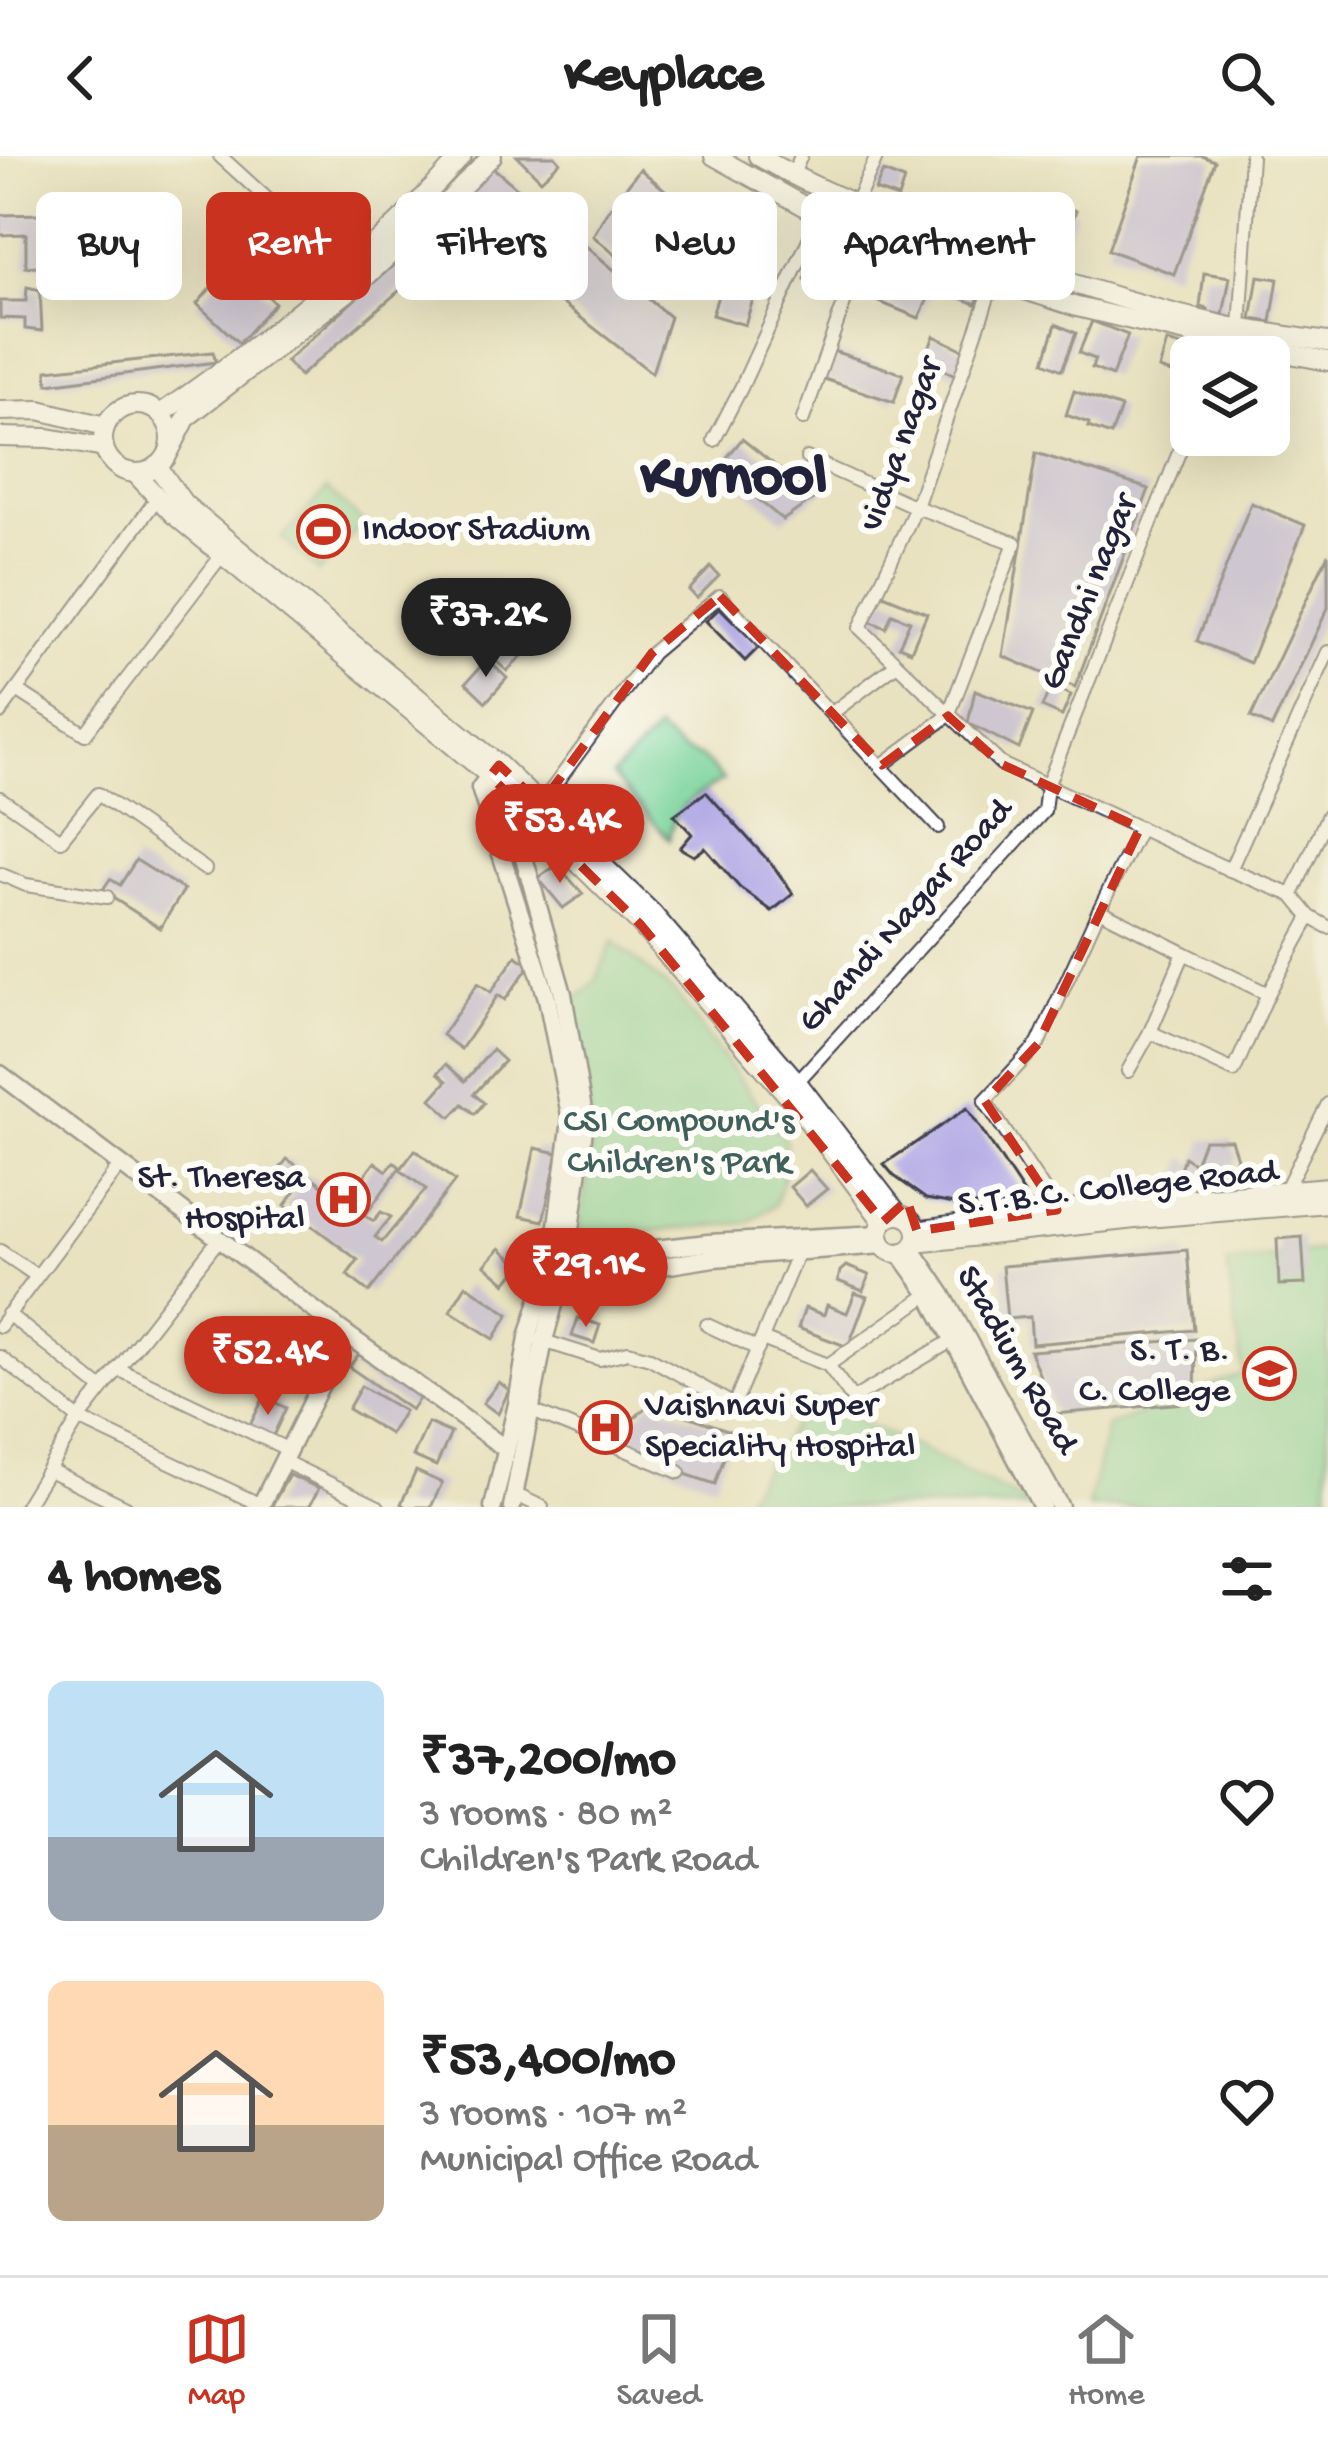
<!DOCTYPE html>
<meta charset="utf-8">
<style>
body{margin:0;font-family:"Gochi Hand",sans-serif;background:#f6f6f6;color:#222;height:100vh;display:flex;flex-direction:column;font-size:45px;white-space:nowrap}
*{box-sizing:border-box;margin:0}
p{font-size:39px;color:#767676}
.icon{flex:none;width:66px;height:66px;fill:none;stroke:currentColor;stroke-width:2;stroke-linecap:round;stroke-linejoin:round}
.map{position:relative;height:1351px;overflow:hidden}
.details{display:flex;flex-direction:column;background:#fff;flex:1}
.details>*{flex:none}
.hud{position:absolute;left:36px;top:36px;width:1257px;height:108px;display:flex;gap:24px}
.tools{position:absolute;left:1170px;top:180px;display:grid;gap:24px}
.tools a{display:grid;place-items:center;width:120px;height:120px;border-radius:18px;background:#fff;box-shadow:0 12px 48px #0002;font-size:60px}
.price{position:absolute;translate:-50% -102px;padding:0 27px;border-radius:42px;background:#c8321e;color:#fff;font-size:39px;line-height:78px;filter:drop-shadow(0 3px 6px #0008)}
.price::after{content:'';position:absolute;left:50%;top:72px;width:36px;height:27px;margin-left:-18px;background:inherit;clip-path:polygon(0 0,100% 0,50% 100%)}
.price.selected{background:#222;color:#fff}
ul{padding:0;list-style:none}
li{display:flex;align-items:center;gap:36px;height:300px;padding:0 48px}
li span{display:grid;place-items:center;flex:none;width:336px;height:240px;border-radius:18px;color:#555}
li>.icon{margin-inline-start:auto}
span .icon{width:144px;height:144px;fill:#fffc;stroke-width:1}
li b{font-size:51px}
h2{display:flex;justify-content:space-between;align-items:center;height:144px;padding:0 48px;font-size:51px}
.chip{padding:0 42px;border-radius:18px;background:#fff;box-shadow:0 12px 48px #0002;font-size:42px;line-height:108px}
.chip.selected{background:#c8321e;color:#fff}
header{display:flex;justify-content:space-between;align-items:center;height:156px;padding:0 48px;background:#fff;font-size:54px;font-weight:800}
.menu{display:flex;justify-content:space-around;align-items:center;height:168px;border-top:3px solid #e0e0e0;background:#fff;font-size:33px;color:#767676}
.menu a{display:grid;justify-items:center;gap:6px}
.menu .selected{color:#c8321e}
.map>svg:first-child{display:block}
</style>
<header><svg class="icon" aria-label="back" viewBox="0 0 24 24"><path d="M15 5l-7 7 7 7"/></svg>Keyplace<svg class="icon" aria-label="search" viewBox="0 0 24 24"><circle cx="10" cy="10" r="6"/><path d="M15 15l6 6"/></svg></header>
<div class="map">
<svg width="1328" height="1351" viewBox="0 0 1328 1351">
<rect width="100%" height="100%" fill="#fdfcf7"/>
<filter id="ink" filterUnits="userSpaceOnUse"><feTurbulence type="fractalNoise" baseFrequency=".00833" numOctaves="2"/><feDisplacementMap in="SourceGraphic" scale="24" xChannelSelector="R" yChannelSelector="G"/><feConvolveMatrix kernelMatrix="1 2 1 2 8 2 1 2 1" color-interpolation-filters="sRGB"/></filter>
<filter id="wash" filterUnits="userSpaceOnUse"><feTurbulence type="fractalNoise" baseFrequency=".004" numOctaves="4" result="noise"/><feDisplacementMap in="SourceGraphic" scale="48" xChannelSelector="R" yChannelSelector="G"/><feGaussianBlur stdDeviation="2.7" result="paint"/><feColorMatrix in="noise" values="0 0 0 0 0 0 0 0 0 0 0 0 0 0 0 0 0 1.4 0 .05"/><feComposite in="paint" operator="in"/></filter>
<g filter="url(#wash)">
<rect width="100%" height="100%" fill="#e9e2c0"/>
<g fill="#79d39a" stroke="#4e7a6a" stroke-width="3">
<polygon points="327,333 364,367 319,416 282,383"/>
<path d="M657,574L682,595L701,601L723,624C694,642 674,647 669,683L612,620Z"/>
<polygon points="613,785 676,838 786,986 785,1017 775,1049 746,1067 578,1081 593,975 570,849 596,824"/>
<polygon points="1328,1093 1328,1351 1088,1351 1107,1270 1243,1218 1227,1107"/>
<polygon points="811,1243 911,1288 1024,1345 1027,1351 738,1351"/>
</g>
<g id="blocks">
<g fill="#aea5e4">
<polygon points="517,0 555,0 560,6 541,24"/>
<polygon points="1141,0 1202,0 1215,5 1174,118 1108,94"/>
<polygon points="491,10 670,161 652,217 446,57"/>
<polygon points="640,13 691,56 678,73 674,96 661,113 644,123 593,80 606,57"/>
<polygon points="883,16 904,24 898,42 875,34"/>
<polygon points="1038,41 1076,55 1064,88 1026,74"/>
<polygon points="45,58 46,109 26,111 26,78 0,79 0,59"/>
<polygon points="743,59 776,69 745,169 712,159"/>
<polygon points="815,83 860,98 847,138 805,123"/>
<polygon points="862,102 933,132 919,162 852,135"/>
<polygon points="233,106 275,147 239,187 197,148"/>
<polygon points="397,106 413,123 300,220 286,205"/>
<polygon points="1204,117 1230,121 1223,159 1208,156 1208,153 1200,151"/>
<polygon points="1258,120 1278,123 1271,166 1251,163"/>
<polygon points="953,121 982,133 976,148 946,136"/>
<polygon points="27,131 40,134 42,175 25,173 25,163 0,162 0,145 26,145"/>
<polygon points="1092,165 1128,179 1112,220 1092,212 1095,203 1079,197"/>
<polygon points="1056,168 1076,177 1062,214 1044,206"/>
<polygon points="934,180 966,195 955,219 924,204"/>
<polygon points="1167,186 1196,194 1194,201 1191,201 1187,222 1159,213"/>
<polygon points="827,193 903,218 894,246 818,221"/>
<polygon points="213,196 216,206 48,228 47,214"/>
<polygon points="1074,235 1121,252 1111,279 1088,271 1089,267 1066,259"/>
<polygon points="742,283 805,333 820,320 823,336 783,364 719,311"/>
<polygon points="1036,297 1149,333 1075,531 1003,500"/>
<polygon points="1251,347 1305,369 1250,507 1197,485"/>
<polygon points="1328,398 1328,452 1272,571 1251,561"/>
<polygon points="711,411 719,420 697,442 689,434"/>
<polygon points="881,438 927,457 911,495 899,490 910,465 892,458 886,472 869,465"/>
<polygon points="720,452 759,491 745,505 706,465"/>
<polygon points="517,482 528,494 507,515 495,504"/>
<polygon points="487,503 507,522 486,546 466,527"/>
<polygon points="1051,530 1071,539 1062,560 1042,551"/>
<polygon points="975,534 1033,557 1019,593 968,567"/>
<polygon points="706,636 774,711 793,738 772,755 740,732 705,692 694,700 680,692 692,678 674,659"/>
<polygon points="136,704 184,734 160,772 102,735 110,723 120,729"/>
<polygon points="557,709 583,738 563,752 538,722"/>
<polygon points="516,800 530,809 505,844 498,839 461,893 442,879 478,827 491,836"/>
<polygon points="492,894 504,905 474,938 484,947 475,958 463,948 451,961 431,943 447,925 438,917 446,908 465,925"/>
<polygon points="967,952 1025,1039 1005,1052 998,1046 966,1050 926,1043 894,1020 884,1008"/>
<polygon points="1204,984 1231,984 1237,1002 1221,1033 1186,1033 1188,1027 1177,1022 1184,1001 1195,1008"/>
<polygon points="535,992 558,997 543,1065 520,1060"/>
<polygon points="415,994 455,1025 369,1136 347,1119 358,1104 285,1049 308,1018 358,1057 372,1038 358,1028 375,1006 387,1015 394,1006 400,1011 365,1060 374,1065 381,1056 391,1061 375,1081 382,1086 426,1033 400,1014"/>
<polygon points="287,1003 299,1011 281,1035 270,1026"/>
<polygon points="810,1014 827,1033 806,1050 790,1031"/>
<polygon points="1302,1081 1305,1128 1279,1129 1277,1083"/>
<polygon points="500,1092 520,1110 506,1127 485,1109"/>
<polygon points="1187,1094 1194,1174 1032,1188 1030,1161 1007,1163 1002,1110"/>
<polygon points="846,1110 869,1119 863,1135 838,1125 840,1115"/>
<polygon points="466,1129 509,1158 494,1183 450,1155"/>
<polygon points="855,1137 867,1141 848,1191 798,1172 805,1152 824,1159 827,1149 847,1157"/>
<polygon points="578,1162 600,1169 594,1187 572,1180"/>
<polygon points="1196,1183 1195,1246 1055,1258 1030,1195"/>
<polygon points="359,1198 420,1241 411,1254 349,1211"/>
<polygon points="499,1226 509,1234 498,1258 483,1247"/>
<polygon points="361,1230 404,1255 390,1278 348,1253"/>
<polygon points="264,1241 286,1252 272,1282 249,1271"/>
<polygon points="651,1247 733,1276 715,1328 679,1316 611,1283"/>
<polygon points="604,1253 620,1261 609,1286 593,1278"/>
<polygon points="428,1267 451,1277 436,1310 413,1300"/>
<polygon points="416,1315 442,1327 431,1351 406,1351 401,1348"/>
<polygon points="289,1319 319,1332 309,1351 271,1351"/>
</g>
</g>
</g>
<g filter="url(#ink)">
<use href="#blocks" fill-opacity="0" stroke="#403f4f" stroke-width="3"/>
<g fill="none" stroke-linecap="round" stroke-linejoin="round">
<defs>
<g id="street">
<polyline points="220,0 345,114"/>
<polyline points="792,20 801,0"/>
<polyline points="855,49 877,0"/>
<polyline points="994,124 916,351 860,472 1001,608 1230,714 1292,739 1310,761 1328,771"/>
<polyline points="1240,172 1251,0"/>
<polyline points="803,263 869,77"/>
<polyline points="714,284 741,232 820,59"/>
<polyline points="807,302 916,351 1015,387 948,560 882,609"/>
<polyline points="17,534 85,578 222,399"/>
<polyline points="0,557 158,341"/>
<polyline points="832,557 897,508"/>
<polyline points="0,642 61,684 98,638 205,713"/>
<polyline points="541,648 652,497 720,440 938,671"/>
<polyline points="1230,714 1328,496"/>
<polyline points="0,718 26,729 107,741"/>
<polyline points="1292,739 1328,659"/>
<polyline points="1184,797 1268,838 1310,761"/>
<polyline points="1150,876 1234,915 1268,838"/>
<polyline points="1128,915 1150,876 1184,797 1099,754 1140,672"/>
<polyline points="797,926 1044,655 1047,630 1191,266"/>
<polyline points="1285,1035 1328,948"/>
<polyline points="1057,1054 985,945 1038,888 1099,754"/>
<polyline points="0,1095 37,1120"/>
<polyline points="8,1158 102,1233"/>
<polyline points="707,1169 758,1193"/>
<polyline points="0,1170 121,1008"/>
<polyline points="762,1183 828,1209 929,1138"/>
<polyline points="540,1184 600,1203 628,1196 650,1202 734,1249 798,1096"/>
<polyline points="0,1201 79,1263 261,1349"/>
<polyline points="828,1209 853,1243 953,1184"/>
<polyline points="118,1213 289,1294"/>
<polyline points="525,1252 679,1316"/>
<polyline points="283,1305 378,1351"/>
<polyline points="49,1314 126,1351"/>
<polyline points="514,1338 542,1351"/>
<polyline points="25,1351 79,1263 219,1083"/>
</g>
<g id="secondary">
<polyline points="493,626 511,660 521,691 563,838 585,966 567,1103 544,1184 512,1351"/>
<polyline points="0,918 346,1178 506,1293"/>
<polyline points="911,1092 942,1138 1060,1351"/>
<polyline points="899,1096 929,1138 1042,1351"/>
<polyline points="560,1101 567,1103 708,1087 880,1078"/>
<polyline points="557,1124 562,1126 714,1102 883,1089"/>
<polyline points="260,1351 346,1178"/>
<polyline points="493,1351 517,1248 528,1181 553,1099 571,964 547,842 480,632 498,609"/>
</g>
<g id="primary">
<polyline points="714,0 820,59 994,124 1077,151 1220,185 1328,205"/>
<path d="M758,0C818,35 880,59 944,83C1034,116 1134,150 1227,170C1261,176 1295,181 1328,186"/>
<circle cx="137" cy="283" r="34"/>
<polyline points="0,255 39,254 105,270"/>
<path d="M160,258C269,184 375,98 462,0"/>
<polyline points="0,281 48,282 104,292"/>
<polyline points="166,302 187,261 357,129 446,47 492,0"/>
<polyline points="157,310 184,348 499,609 652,757 797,926 899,1059"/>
<polyline points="135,317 173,358 490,620 641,769 800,954 883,1066"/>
<circle cx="898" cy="1078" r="19"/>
<polyline points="917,1075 1057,1054 1328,1031"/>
<polyline points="915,1087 1135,1063 1328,1047"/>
</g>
</defs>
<use href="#street" stroke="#403f4f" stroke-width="16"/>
<use href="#secondary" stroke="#403f4f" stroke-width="21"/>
<use href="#primary" stroke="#403f4f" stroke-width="22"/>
<use href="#street" stroke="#fff" stroke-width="12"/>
<use href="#secondary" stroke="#fff" stroke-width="16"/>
<use href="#primary" stroke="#fff" stroke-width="18"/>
</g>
</g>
<path d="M0 0H1328V1351H0ZM720,440L882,609L948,560L1001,608L1140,672L1038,888L985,945L1057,1054L917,1075L907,1044L883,1066L641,769L490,620L499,609L541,648L652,497Z" fill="#e9e2c0" fill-opacity=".55" fill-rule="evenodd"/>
<path fill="none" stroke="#c8321e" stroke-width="9" stroke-dasharray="24 15" stroke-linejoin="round" d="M720,440L882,609L948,560L1001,608L1140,672L1038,888L985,945L1057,1054L917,1075L907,1044L883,1066L641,769L490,620L499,609L541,648L652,497Z"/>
<defs>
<symbol id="stadium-ring" viewBox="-11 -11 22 22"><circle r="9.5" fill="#fdfcf7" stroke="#c8321e" stroke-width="1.5"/><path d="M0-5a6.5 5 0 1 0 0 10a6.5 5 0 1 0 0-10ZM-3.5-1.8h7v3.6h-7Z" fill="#c8321e"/></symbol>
<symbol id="hospital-ring" viewBox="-11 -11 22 22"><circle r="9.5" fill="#fdfcf7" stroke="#c8321e" stroke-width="1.5"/><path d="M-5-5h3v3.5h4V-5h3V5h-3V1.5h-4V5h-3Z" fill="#c8321e"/></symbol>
<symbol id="university-ring" viewBox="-11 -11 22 22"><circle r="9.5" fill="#fdfcf7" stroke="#c8321e" stroke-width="1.5"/><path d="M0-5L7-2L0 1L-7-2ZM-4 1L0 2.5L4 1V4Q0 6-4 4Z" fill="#c8321e"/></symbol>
</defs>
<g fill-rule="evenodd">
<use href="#stadium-ring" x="294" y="346" width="59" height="59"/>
<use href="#hospital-ring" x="314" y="1014" width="59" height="59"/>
<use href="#university-ring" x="1240" y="1188" width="59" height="59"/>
<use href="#hospital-ring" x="576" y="1242" width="59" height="59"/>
</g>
<g text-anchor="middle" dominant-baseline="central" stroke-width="12" stroke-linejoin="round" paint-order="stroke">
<g font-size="36" fill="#22223b" stroke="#fdfcf7">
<text transform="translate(903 289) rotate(-70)">vidya nagar</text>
<text transform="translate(1091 437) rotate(-68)">Gandhi nagar</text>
<text transform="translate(907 761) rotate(-48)">Ghandi Nagar Road</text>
<text transform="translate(1118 1034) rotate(-6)">S.T.B.C. College Road</text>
<text transform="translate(1015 1205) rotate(60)">Stadium Road</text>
</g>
<g font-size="36" fill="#22223b" stroke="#fdfcf7" text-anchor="start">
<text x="362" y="375">Indoor Stadium</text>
<text x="305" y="1023" text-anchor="end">St. Theresa<tspan x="305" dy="41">Hospital</tspan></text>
<text x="1230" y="1196" text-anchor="end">S. T. B.<tspan x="1230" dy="41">C. College</tspan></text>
<text x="645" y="1251">Vaishnavi Super<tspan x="645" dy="41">Speciality Hospital</tspan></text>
</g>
<g font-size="36" fill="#40605c" stroke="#fdfcf7">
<text x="679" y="967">CSI Compound's<tspan x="679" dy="41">Children's Park</tspan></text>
</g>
<g font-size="60" font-weight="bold" fill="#22223b" stroke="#fdfcf7">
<text x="734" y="325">Kurnool</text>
</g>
</g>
</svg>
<div class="tools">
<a><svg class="icon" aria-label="layers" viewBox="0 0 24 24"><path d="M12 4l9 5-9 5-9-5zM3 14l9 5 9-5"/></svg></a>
</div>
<b class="price selected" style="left:486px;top:524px">₹37.2K</b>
<b class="price" style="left:560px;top:730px">₹53.4K</b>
<b class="price" style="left:586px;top:1174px">₹29.1K</b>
<b class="price" style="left:268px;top:1262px">₹52.4K</b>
<div class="hud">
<a class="chip">Buy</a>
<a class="chip selected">Rent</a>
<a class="chip">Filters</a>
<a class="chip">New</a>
<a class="chip">Apartment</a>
</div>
</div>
<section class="details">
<h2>4 homes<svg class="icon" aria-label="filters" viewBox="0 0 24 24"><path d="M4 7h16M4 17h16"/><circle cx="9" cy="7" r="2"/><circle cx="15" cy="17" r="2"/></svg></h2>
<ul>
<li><span style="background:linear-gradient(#bfe0f5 65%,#9aa5b1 0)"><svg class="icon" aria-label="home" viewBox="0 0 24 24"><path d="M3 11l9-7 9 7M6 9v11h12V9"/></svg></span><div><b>₹37,200/mo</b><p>3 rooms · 80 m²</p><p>Children's Park Road</p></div><svg class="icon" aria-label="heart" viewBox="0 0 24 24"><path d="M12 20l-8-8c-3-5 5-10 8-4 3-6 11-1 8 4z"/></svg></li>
<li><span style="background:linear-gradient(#ffd9b3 60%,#b9a48a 0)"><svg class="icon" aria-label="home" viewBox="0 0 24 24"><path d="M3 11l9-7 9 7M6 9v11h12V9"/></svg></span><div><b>₹53,400/mo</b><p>3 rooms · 107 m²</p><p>Municipal Office Road</p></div><svg class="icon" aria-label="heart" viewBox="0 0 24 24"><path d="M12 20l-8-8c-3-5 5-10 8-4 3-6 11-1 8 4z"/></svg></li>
</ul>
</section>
<nav class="menu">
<a class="selected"><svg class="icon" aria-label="map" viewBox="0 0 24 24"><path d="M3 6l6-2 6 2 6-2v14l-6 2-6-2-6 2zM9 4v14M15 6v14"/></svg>Map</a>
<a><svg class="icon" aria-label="saved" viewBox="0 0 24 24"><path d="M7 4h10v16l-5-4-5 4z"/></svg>Saved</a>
<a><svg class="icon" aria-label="home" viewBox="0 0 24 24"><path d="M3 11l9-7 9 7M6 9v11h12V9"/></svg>Home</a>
</nav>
